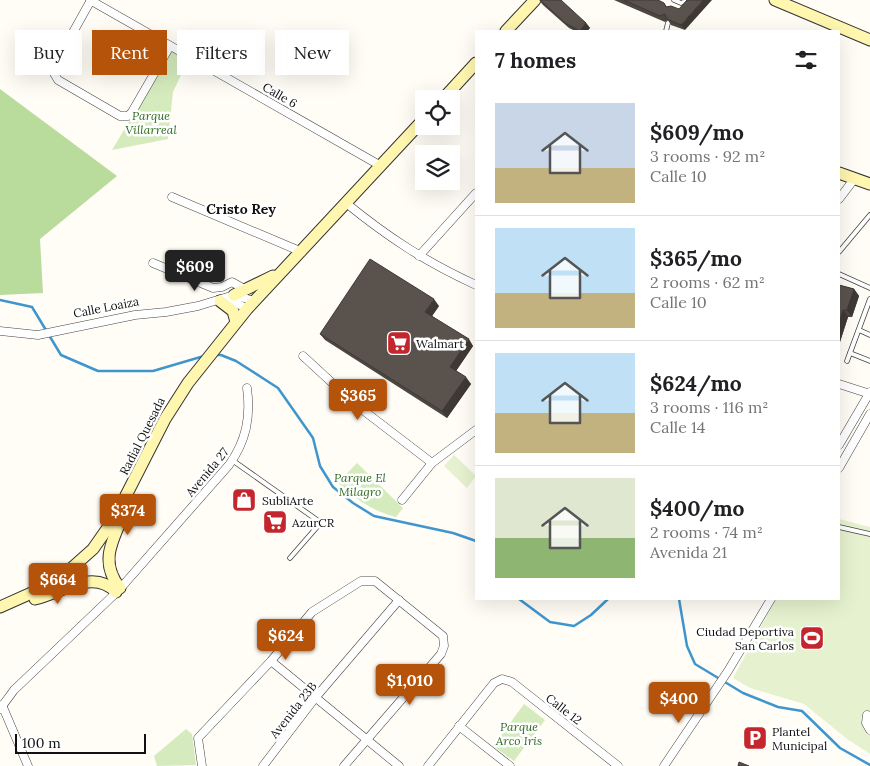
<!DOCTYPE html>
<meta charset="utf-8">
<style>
body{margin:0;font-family:Lora,serif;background:#f6f6f6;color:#202124;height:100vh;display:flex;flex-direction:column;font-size:19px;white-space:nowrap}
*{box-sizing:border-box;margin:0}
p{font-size:16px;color:#757577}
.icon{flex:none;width:28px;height:28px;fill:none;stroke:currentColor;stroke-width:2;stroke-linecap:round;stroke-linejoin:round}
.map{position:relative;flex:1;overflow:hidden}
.drawer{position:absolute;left:475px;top:30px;width:365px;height:570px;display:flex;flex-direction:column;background:#fff;border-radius:0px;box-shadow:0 5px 20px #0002}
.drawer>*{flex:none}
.guide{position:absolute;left:15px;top:30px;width:385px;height:45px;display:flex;gap:10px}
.fabs{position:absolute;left:415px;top:90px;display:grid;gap:10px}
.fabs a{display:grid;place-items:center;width:45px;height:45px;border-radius:0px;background:#fff;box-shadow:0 5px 20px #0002;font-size:25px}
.scale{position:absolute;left:15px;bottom:12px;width:131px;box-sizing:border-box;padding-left:5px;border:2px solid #111;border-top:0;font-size:14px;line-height:18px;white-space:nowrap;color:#111;-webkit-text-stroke:4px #fff;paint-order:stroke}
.price{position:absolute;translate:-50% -42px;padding:0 11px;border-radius:5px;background:#b45309;color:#fff;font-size:16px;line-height:32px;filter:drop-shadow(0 1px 2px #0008)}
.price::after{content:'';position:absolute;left:50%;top:30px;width:15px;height:11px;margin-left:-8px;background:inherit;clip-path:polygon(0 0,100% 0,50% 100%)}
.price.active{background:#222;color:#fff}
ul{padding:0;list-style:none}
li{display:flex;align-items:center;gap:15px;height:125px;padding:0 20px}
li+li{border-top:1px solid #e0e0e0}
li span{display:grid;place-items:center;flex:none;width:140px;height:100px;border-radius:0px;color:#555}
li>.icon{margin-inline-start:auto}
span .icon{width:60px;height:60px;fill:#fffc;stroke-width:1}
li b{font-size:21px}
h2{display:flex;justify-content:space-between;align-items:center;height:60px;padding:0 20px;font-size:21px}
.chip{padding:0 18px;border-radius:0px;background:#fff;box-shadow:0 5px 20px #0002;font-size:18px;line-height:45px}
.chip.active{background:#b45309;color:#fff}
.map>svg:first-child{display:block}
</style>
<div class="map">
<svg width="870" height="766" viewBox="0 0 870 766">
<rect width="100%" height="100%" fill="#fffdf5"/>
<g fill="#d5ebbd">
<polygon points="171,51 183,59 181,75 173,92 168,139 112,150"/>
<path d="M357,463L403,508L396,517C372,511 356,499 338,483Z"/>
<polygon points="524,704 545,720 514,761 493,746"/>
<polygon points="186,729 192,734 196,765 157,766 154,756"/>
</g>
<polygon fill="#b9dc9c" points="0,89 117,176 40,239 43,293 0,295"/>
<g fill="#e6f2cf">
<polygon points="454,455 476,476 467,488 444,466"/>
<polygon points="839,519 870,527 870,754 847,739 804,704 750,688 733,678 776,599 839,599"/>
</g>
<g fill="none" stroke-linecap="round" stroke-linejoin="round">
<g stroke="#3f96cf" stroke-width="2.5">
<polyline points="0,300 32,307 61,355 98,371 153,371 204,356"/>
<polyline points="214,355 221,355 236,361 278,388 313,438 320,466 333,487 353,503 374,516 453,533 476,541"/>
<polyline points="519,599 550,622 574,626 591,615 608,599"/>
<polyline points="679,599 687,646 695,664 743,693 778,707 802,711 840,748 870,765"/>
</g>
<defs>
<g id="service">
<polyline points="674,0 681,3 689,0"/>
<polyline points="666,31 668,23"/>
<polyline points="839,252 870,215"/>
<polyline points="839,274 870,288"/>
<polyline points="859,330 870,335"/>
<polyline points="850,353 870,361"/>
<polyline points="847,361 870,299"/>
<polyline points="232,460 317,520 317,527 290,558"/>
<polyline points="839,527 870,534"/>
</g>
<g id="minor">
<polyline points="90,0 381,166"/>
<polyline points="91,0 52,70 58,80 120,116 128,116 132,112 170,46"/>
<polyline points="172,197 302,252"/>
<polyline points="839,199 855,178"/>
<path d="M346,203C389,238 426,262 476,285"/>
<polyline points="419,256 476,193"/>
<polyline points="153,263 213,288 222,287 232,282 246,290"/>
<polyline points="223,301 235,302 247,309"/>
<polyline points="0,331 38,335 135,315 166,312 198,306 234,295 254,301"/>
<polyline points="303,356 355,404 432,463"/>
<polyline points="839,384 870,394"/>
<polyline points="839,445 870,392"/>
<polyline points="839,468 870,414"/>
<polyline points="402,500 432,463 476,430"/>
<polyline points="271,661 399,766"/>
<polyline points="2,705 28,766"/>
<path d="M0,709L14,690L118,591L229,465C246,441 251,418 247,388"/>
<polyline points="867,715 866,723 870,730"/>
<polyline points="459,726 510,766"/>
<polyline points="202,766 198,738 271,661 312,612 361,581 375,581 443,636 444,646 441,654 344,766"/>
<polyline points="263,766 315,698 399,600"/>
<polyline points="428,766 494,683 502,679 512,682 618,766"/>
<polyline points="664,766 728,671 771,599"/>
</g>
<g id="secondary">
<polyline points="775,0 870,40"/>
<polyline points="506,31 535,0"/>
<polyline points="443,99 476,63"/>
<polyline points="839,173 870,184"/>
<polyline points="234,295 273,276"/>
<polyline points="220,301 233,311 236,322"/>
<path d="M120,588C100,563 111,543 123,516"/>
<path d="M35,599C61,593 93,568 116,592"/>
<polyline points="0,607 56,582 93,549 114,519 165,419 188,383 247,309 424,119"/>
</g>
</defs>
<use href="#service" stroke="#444" stroke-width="5.5"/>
<use href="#minor" stroke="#444" stroke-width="9"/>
<use href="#secondary" stroke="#333" stroke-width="13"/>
<use href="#service" stroke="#fff" stroke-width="4"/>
<use href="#minor" stroke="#fff" stroke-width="8"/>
<use href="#secondary" stroke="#fff6b0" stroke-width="11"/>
</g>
<g fill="#4d4742">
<polygon points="539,0 586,23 590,28 587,31 575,31 569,28 543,5"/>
<polygon points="614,0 658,0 664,3 667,7 671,6 685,30 671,25 668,20 665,22"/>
<polygon points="839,285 854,289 859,296 852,317 848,317 839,345"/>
<polygon points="439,306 432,316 473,346 456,371 471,384 447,418 325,340 320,334"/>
</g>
<g fill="#3f3936">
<polygon points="703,0 712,0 685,30 681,25"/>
<polygon points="586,23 590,28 587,31 580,31"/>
<polygon points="854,289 859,296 852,317 847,310"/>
<polygon points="434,299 439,306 430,319 425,312"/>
<polygon points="843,310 848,317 839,345 839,324"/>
<polygon points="469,339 473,346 454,374 450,367"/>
<polygon points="466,377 471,384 447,418 442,411"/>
</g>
<g fill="#5a524d" stroke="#3f3936">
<polygon points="540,0 561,0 586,23 580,31 565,23"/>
<polygon points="624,0 658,0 664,3 666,7 671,6 679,9 687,0 703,0 681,25 667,19 665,14 660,16"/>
<polygon points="370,259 434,299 425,312 469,339 450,367 466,377 442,411 320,334"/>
<polygon points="839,285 854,289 847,310 843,310 839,324"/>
<polygon points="739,762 749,766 738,766"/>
</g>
<defs>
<symbol id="supermarket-square" viewBox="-11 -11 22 22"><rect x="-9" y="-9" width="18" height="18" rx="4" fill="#c4262e" stroke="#fff"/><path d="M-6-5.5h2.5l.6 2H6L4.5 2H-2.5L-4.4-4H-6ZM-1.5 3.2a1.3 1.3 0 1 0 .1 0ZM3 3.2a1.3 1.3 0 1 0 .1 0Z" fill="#fff"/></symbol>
<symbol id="shop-square" viewBox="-11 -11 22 22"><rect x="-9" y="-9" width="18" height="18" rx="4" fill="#c4262e" stroke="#fff"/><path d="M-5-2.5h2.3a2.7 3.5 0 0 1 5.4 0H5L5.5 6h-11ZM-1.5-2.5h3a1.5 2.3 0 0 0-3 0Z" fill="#fff"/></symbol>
<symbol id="stadium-square" viewBox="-11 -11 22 22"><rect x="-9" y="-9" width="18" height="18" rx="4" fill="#c4262e" stroke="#fff"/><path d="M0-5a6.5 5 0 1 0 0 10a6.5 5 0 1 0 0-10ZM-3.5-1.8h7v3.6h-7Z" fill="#fff"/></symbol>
<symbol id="parking-square" viewBox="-11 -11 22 22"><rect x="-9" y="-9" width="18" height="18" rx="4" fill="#c4262e" stroke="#fff"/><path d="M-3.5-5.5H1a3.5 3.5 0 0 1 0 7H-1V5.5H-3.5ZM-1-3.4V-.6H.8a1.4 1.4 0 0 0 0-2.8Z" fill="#fff"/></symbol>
</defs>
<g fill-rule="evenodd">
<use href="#supermarket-square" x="385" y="329" width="28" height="28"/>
<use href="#shop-square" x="230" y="486" width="28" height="28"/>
<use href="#supermarket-square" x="261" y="508" width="28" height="28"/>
<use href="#stadium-square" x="798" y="624" width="28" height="28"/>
<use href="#parking-square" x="741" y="724" width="28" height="28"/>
</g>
<g text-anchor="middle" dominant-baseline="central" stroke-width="5" stroke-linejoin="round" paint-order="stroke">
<g font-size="12" fill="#111" stroke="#fff">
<text transform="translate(280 95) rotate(30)">Calle 6</text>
<text transform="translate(106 307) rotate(-11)">Calle Loaiza</text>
<text transform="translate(142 436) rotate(-63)">Radial Quesada</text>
<text transform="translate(207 472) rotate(-50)">Avenida 27</text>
<text transform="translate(564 709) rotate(38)">Calle 12</text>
<text transform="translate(293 710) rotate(-52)">Avenida 23B</text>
</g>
<g font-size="12" font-style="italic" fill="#2f6b1f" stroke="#fff">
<text x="151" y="115">Parque<tspan x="151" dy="14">Villarreal</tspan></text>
<text x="360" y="477">Parque El<tspan x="360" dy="14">Milagro</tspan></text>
<text x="519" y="726">Parque<tspan x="519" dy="14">Arco Iris</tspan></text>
</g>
<g font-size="12" fill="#111" stroke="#fff" text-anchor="start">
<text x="416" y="343">Walmart</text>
<text x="262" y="500">SubliArte</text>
<text x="292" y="522">AzurCR</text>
<text x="794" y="631" text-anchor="end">Ciudad Deportiva<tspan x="794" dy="14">San Carlos</tspan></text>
<text x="772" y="731">Plantel<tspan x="772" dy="14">Municipal</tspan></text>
</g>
<g font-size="14" font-weight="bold" fill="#111" stroke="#fff">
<text x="241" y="209">Cristo Rey</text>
</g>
</g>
</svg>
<div class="fabs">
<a><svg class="icon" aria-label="locate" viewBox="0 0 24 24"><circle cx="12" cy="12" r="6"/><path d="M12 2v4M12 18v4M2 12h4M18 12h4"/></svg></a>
<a><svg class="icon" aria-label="layers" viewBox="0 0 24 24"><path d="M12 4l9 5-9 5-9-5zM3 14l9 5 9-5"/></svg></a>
</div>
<div class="scale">100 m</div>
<b class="price active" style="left:195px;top:292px">$609</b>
<b class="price" style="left:358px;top:421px">$365</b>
<b class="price" style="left:128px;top:536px">$374</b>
<b class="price" style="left:58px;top:605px">$664</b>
<b class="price" style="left:286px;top:661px">$624</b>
<b class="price" style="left:410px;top:706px">$1,010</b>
<b class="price" style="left:679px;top:724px">$400</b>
<div class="guide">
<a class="chip">Buy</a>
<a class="chip active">Rent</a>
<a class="chip">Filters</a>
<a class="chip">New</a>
</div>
<section class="drawer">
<h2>7 homes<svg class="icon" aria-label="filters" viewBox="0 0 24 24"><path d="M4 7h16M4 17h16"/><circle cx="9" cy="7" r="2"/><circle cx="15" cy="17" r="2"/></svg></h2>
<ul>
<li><span style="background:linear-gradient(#c9d6e8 65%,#c2b280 0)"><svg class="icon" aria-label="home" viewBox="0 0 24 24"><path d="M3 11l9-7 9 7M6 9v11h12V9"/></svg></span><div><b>$609/mo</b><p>3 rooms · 92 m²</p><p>Calle 10</p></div></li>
<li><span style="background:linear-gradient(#bfe0f5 65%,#c2b280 0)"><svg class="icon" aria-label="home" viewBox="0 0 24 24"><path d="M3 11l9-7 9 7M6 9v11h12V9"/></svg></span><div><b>$365/mo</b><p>2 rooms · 62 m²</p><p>Calle 10</p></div></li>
<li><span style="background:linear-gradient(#bfe0f5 60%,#c2b280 0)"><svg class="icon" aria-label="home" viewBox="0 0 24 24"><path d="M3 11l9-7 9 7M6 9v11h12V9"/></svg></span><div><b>$624/mo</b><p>3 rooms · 116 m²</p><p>Calle 14</p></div></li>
<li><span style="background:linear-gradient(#dfe7d0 60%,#8fb573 0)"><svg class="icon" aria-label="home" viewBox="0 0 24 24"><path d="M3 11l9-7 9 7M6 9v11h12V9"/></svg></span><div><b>$400/mo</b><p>2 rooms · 74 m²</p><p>Avenida 21</p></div></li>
</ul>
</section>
</div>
